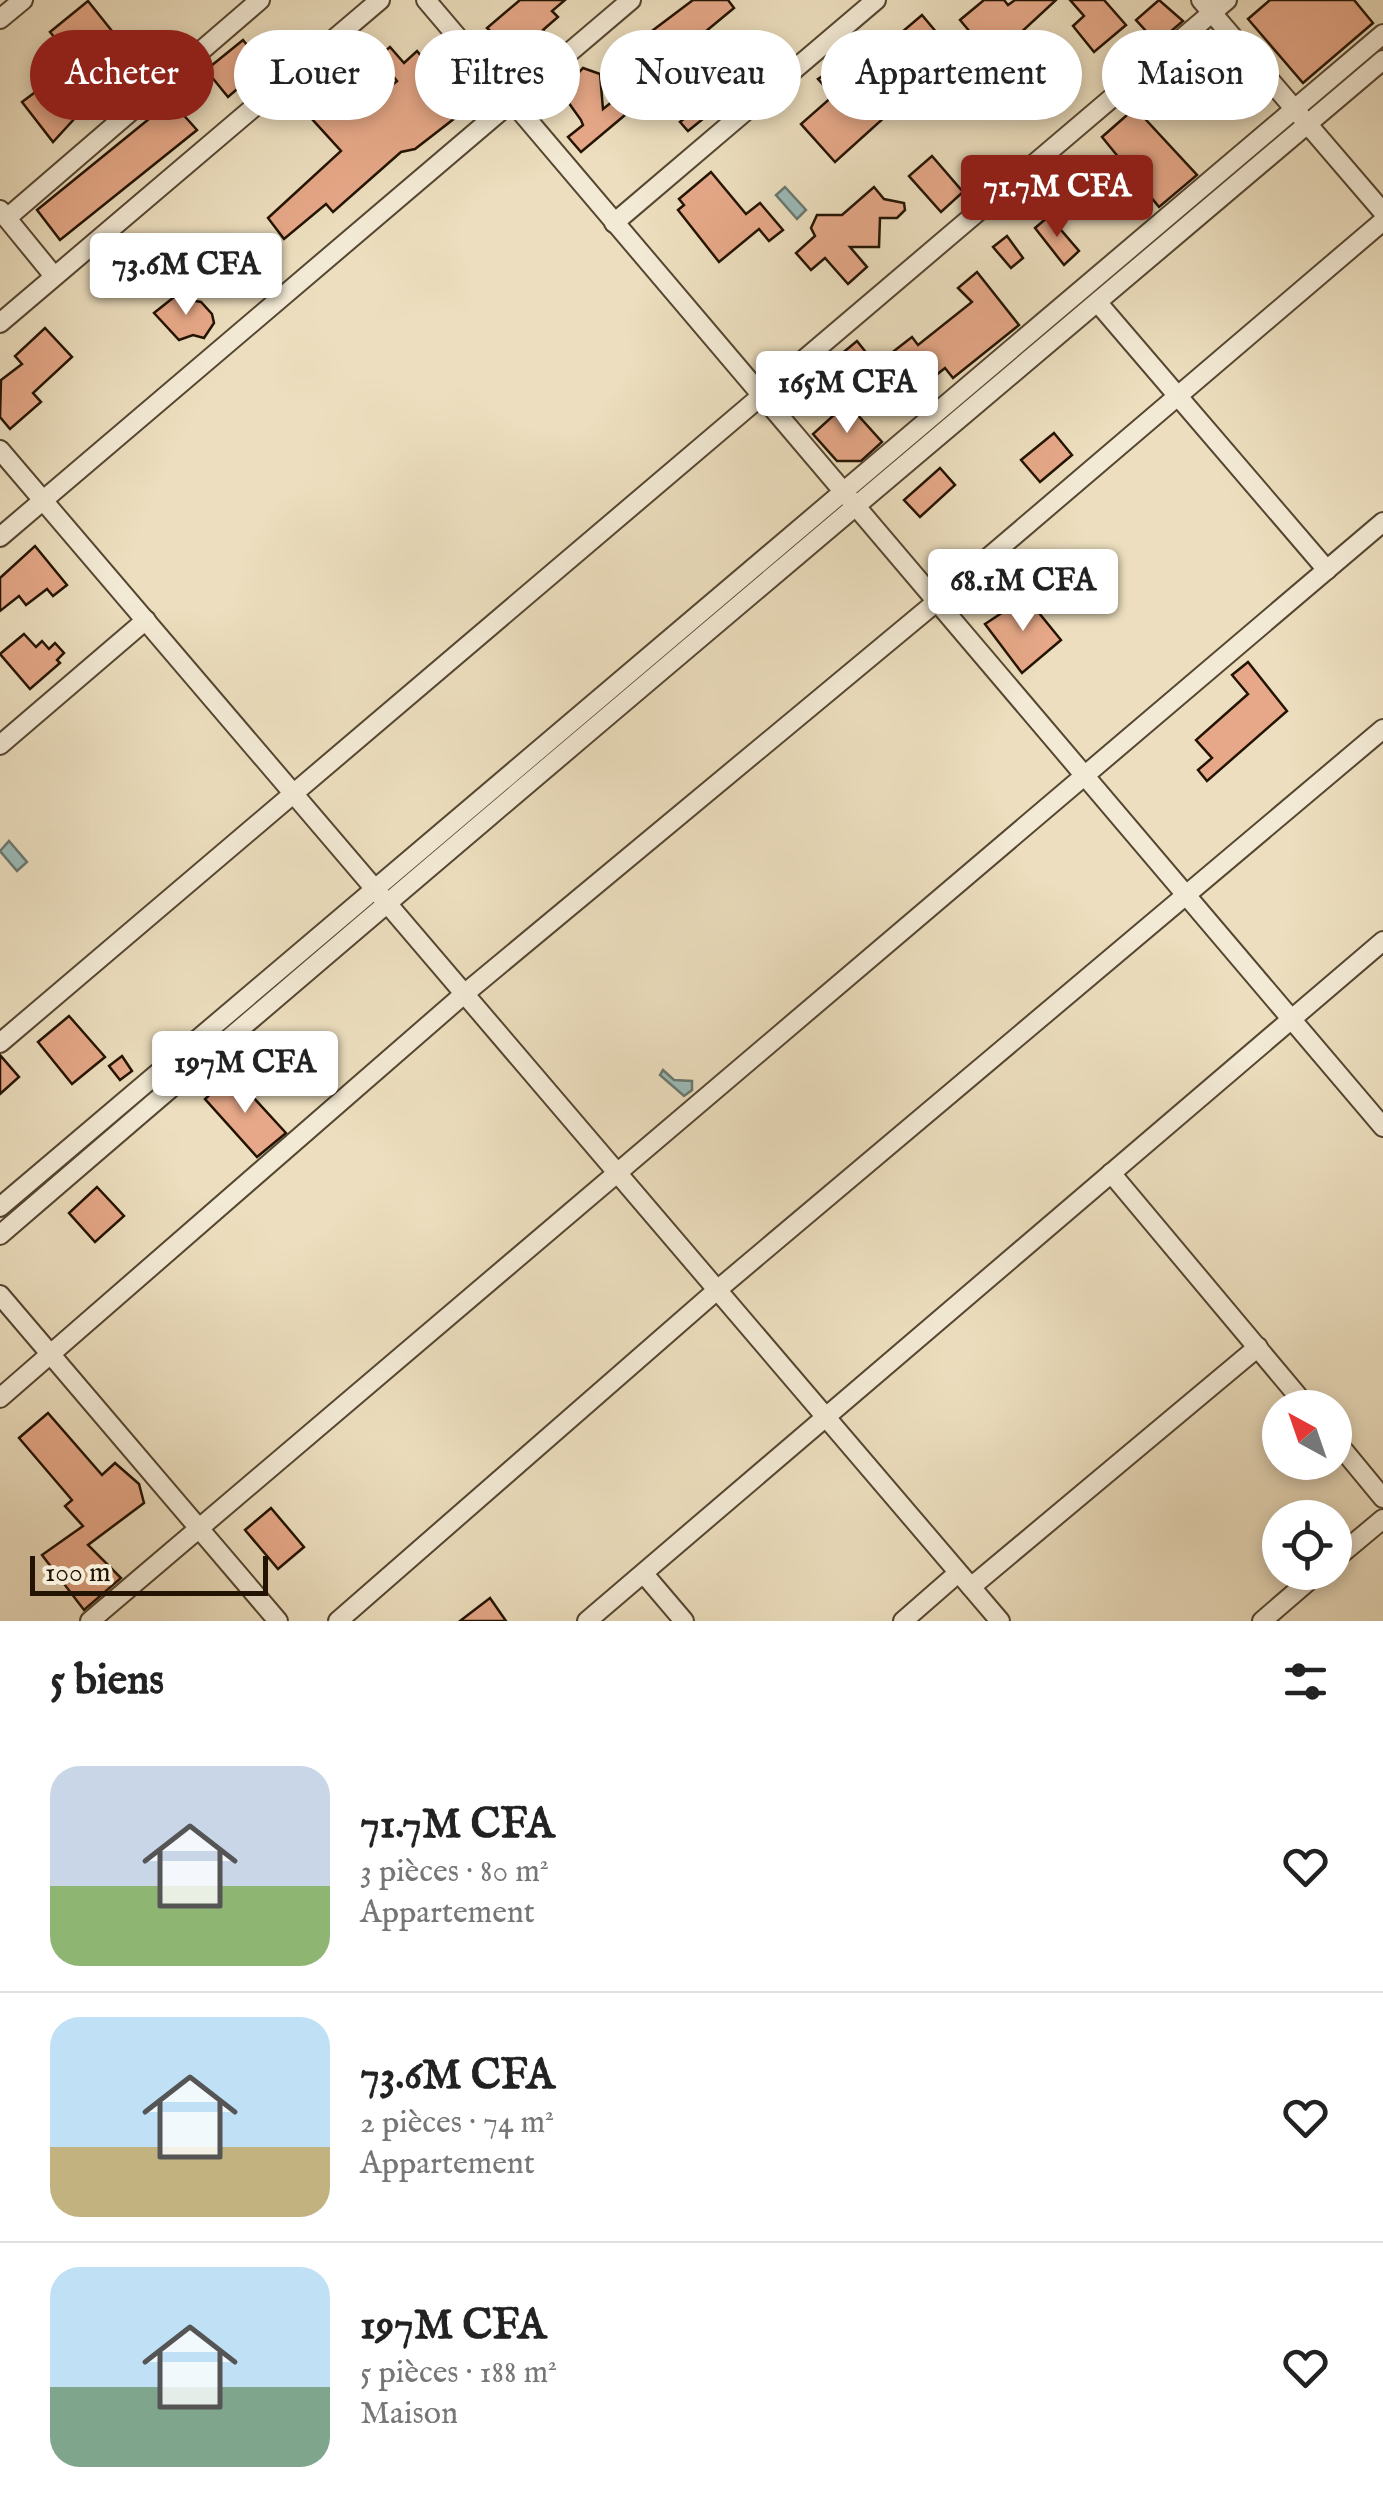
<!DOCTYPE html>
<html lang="fr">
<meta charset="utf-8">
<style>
body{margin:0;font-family:"IM FELL English",serif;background:#f2f2f2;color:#222;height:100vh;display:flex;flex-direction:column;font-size:38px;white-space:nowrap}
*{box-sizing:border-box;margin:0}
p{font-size:32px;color:#767676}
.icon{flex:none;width:55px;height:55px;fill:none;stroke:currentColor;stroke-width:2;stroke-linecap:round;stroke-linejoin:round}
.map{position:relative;height:1621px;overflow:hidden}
.details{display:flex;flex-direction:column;background:#fff;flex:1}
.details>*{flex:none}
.hud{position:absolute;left:30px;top:30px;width:1325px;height:90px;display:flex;gap:20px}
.needle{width:65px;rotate:320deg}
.tools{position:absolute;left:1262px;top:1390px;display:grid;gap:20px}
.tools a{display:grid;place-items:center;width:90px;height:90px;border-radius:50%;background:#fff;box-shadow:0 5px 15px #0003;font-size:50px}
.scale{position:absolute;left:30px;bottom:25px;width:238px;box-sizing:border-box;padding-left:10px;border:5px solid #231302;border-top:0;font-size:28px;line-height:35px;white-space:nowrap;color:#231302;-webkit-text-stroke:8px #f3ead5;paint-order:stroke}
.price{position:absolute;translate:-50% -85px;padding:0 22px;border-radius:10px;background:#fff;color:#222;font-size:32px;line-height:65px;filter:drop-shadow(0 2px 5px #0008)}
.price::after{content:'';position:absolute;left:50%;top:60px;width:30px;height:22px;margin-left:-15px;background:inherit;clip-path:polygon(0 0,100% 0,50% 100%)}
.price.current{background:#8f2418;color:#fff}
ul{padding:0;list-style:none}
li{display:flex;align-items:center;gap:30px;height:250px;padding:0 50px}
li+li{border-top:2px solid #e0e0e0}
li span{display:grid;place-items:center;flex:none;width:280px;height:200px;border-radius:30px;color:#555}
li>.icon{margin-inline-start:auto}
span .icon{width:120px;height:120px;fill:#fffc;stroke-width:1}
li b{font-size:42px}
h2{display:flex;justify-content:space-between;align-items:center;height:120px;padding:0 50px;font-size:42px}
.pill{padding:0 35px;border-radius:45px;background:#fff;box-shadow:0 5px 15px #0003;font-size:35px;line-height:90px}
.pill.current{background:#8f2418;color:#fff}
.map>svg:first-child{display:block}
</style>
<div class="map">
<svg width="1383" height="1621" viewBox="0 0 1383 1621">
<rect width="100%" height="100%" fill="#ecdebe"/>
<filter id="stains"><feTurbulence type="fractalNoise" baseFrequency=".002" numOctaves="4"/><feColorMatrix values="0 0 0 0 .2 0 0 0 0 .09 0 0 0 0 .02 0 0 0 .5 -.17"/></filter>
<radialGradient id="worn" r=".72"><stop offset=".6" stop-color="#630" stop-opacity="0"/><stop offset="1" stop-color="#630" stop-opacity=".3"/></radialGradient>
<g fill="#9abbb9" stroke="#6a7870" stroke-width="2.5">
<polygon points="785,187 806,210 797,219 776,195"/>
<polygon points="9,841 27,862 17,871 0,851"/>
<polygon points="663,1070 674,1080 692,1081 692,1090 684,1096 660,1075"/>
</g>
<g fill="#e6a888" stroke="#231302" stroke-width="2.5">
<polygon points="520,0 565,0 552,11 558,17 543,30 546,34 516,55 487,28"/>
<polygon points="693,0 728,0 734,8 705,32 712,41 702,50 717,69 727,61 746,84 688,131 680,122 705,102 679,70 665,81 650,63 656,58 640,40"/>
<polygon points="984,0 1004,0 1008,5 1015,0 1056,0 1015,38 1009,32 986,51 960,20"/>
<polygon points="1070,0 1104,0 1126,25 1094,52 1073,26 1084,16"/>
<polygon points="1159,0 1183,21 1157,43 1136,20"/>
<polygon points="1270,0 1354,0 1373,23 1303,83 1248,19"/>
<polygon points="88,1 112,31 74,61 50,32"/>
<polygon points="922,15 947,45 931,57 928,52 911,63 869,98 886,116 835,162 801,124 833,96 818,79 864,49 868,54 885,40 888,44"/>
<polygon points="243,40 260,61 238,78 243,84 228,97 206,70"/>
<polygon points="390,47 404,63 417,51 426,62 431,57 441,69 425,82 455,118 415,149 401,152 333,212 326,204 284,239 268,218 341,151 312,119 343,92 337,86 351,74 374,100 397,81 378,57"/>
<polygon points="583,68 600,74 603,109 613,101 625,115 581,152 568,137 583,125 581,120 561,92"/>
<polygon points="50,81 76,117 53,142 22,102"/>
<polygon points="171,101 197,130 60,240 37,210"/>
<polygon points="1135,108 1197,175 1159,207 1102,137"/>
<polygon points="932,156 963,192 941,212 909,176"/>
<polygon points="711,172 746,214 760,203 783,230 769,241 759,229 719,262 678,210 684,205 679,199"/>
<polygon points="874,187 884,199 904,203 905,210 897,218 880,218 879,247 850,247 867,267 848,284 825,258 811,270 796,253 815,236 811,228 817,215 842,215"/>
<polygon points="1049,216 1079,251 1064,265 1035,228"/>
<polygon points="1007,236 1023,258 1011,268 993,247"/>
<polygon points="977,272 1019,325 953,378 945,368 905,400 890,382 855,410 823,369 857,341 876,365 912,337 918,345 972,302 958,288"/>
<polygon points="174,297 201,302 212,314 214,323 204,338 193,335 179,340 154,313"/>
<polygon points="45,328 72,357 33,393 41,402 10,429 0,417 1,380 22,364 15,356"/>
<polygon points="847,403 882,442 861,461 837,461 813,434"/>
<polygon points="1054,433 1072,455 1040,482 1021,460"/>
<polygon points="940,468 955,485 920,517 904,500"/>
<polygon points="35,546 67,585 53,596 47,589 26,605 19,596 0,611 0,578"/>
<polygon points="1026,597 1061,640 1022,673 985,624"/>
<polygon points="24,634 36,647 42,641 49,649 55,643 64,653 57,660 60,663 30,689 0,654"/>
<polygon points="1248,662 1287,711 1207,781 1198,770 1212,758 1196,740 1248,694 1232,675"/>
<polygon points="69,1016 105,1057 72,1084 38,1042"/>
<polygon points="0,1055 19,1077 0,1094"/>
<polygon points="122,1056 132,1071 120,1080 109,1066"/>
<polygon points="232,1074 286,1133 257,1157 205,1099"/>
<polygon points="97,1187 124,1216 95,1242 69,1213"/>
<polygon points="48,1413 102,1475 115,1463 139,1484 144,1503 88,1545 121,1578 84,1610 42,1555 83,1526 65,1506 72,1500 19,1438"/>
<polygon points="271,1508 304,1547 278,1569 245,1530"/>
<polygon points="490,1598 506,1621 460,1621"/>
</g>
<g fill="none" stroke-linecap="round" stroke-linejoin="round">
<defs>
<g id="minor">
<polyline points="426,0 1383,1127"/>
<polyline points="1201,0 1383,212"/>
<polyline points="0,19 23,0"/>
<polyline points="0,210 54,276"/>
<polyline points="7,218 260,0"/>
<polyline points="614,223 876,0"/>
<polyline points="1098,303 1327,570"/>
<polyline points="0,323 380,0"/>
<polyline points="0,450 1000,1621"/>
<polyline points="0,537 631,0"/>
<polyline points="0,745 146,620"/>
<polyline points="0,1043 1227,0"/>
<polyline points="1111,1173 1308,1408"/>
<polyline points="0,1207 1383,34"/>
<path d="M0,1235C458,840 922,451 1383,60"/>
<polyline points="0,1295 278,1621"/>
<polyline points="0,1398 463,995 935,603 1383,221"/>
<polyline points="1335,1440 1383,1498"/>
<polyline points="1335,1559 1383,1519"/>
<polyline points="644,1574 684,1621"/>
<polyline points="971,1587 1258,1347"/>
<polyline points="90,1621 1383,522"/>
<polyline points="338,1621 716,1291 1383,729"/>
<polyline points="587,1621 1383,941"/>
<polyline points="903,1621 958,1573"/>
<polyline points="1262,1621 1319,1572"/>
</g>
</defs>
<use href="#minor" stroke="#554631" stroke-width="22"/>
<use href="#minor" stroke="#f3ead5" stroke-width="18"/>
</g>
<rect width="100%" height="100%" filter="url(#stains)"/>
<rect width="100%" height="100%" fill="url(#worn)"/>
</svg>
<div class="tools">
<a><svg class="needle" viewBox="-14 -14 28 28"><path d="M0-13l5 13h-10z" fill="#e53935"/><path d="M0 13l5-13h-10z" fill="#767676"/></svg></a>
<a><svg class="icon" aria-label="locate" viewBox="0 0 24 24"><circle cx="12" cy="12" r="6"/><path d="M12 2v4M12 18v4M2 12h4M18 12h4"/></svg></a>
</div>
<div class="scale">100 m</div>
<b class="price current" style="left:1057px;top:240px">71.7M CFA</b>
<b class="price" style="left:186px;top:318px">73.6M CFA</b>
<b class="price" style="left:847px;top:436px">165M CFA</b>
<b class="price" style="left:1023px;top:634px">68.1M CFA</b>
<b class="price" style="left:245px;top:1116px">197M CFA</b>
<div class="hud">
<a class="pill current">Acheter</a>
<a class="pill">Louer</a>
<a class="pill">Filtres</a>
<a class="pill">Nouveau</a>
<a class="pill">Appartement</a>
<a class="pill">Maison</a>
</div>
</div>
<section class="details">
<h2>5 biens<svg class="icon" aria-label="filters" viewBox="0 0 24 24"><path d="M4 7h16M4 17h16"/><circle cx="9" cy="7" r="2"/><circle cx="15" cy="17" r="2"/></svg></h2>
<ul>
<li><span style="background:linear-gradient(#c9d6e8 60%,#8fb573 0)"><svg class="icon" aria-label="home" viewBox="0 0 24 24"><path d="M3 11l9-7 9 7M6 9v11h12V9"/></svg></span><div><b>71.7M CFA</b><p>3 pièces · 80 m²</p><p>Appartement</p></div><svg class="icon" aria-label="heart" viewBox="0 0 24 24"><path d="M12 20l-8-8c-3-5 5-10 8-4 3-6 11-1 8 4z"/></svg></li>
<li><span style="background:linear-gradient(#bfe0f5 65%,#c2b280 0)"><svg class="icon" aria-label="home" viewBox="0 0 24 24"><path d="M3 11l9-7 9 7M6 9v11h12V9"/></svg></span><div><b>73.6M CFA</b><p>2 pièces · 74 m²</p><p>Appartement</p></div><svg class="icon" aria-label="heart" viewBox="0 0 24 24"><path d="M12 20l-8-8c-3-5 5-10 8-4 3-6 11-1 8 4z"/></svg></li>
<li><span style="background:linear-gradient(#bfe0f5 60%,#7fa58c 0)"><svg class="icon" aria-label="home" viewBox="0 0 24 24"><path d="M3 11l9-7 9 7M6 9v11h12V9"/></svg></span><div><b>197M CFA</b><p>5 pièces · 188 m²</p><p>Maison</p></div><svg class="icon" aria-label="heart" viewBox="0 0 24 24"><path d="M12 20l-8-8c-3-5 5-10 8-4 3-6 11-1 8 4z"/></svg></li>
</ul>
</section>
